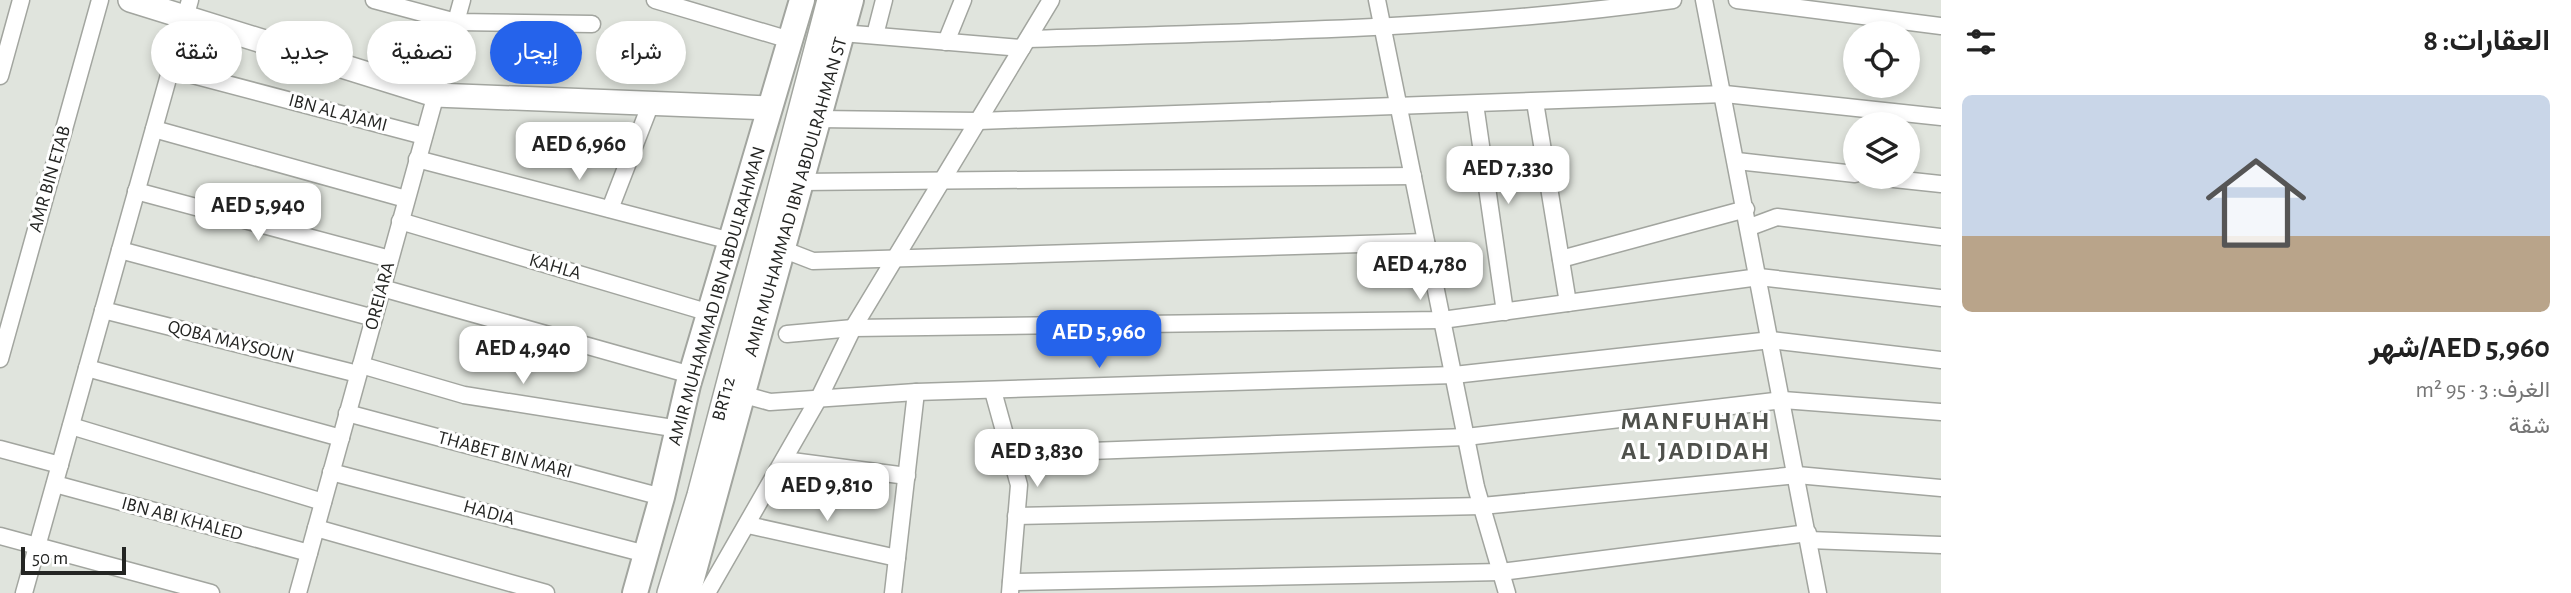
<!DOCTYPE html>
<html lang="ar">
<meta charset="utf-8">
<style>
body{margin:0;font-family:"Alegreya Sans",Vazirmatn,sans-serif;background:#f2f2f2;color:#222;direction:rtl;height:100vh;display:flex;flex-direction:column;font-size:26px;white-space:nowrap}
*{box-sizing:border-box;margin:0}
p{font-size:23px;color:#767676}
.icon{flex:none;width:38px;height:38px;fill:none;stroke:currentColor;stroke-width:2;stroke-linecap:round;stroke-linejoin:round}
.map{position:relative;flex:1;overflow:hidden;direction:ltr}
.side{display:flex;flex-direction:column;background:#fff;width:630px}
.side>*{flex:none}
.banner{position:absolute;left:21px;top:21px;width:665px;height:63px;direction:rtl;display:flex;gap:14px}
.fabs{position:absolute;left:1843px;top:21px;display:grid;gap:14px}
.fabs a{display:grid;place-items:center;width:77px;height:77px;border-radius:50%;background:#fff;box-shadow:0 4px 10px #0003;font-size:35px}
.scale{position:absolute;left:21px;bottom:18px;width:105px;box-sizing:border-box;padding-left:7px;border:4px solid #242523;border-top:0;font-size:19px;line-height:24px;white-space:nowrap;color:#242523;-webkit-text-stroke:5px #fff;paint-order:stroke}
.price{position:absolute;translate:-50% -60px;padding:0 16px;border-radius:14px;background:#fff;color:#222;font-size:23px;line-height:46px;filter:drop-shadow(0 2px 4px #0008)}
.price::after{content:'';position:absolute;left:50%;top:42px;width:21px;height:16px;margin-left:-10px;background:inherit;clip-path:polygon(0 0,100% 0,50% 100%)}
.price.active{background:#2563eb;color:#fff}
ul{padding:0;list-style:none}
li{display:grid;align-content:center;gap:14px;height:371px;padding:0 21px}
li+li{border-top:2px solid #e0e0e0}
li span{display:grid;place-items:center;height:217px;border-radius:10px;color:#555}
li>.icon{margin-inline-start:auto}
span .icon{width:126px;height:126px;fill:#fffc;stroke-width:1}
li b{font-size:30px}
h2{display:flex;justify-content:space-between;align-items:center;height:84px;padding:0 21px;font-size:30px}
.pill{padding:0 24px;border-radius:32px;background:#fff;box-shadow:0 4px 10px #0003;font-size:24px;line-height:63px}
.pill.active{background:#2563eb;color:#fff}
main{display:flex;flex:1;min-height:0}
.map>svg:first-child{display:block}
</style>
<main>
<section class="side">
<h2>العقارات: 8<svg class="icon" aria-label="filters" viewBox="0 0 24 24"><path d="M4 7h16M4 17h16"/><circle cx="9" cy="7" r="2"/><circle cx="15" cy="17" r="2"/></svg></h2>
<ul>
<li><span style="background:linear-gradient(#c9d6e8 65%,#b9a48a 0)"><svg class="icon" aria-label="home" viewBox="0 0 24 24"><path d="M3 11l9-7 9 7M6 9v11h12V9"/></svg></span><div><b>AED 5,960/شهر</b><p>الغرف: 3 · 95 m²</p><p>شقة</p></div></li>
</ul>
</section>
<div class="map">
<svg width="1941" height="593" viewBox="0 0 1941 593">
<rect width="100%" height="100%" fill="#e0e4dd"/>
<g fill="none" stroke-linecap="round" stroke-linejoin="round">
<defs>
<g id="street">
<polyline points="374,0 456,22 592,24"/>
<polyline points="655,0 790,40"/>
<polyline points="1377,0 1476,487 1507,593"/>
<polyline points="1704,0 1818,593"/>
<polyline points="1737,0 1941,26"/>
<polyline points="842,33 1022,48"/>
<polyline points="875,35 884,0"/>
<path d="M1028,39C1243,32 1460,30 1673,0"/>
<polyline points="946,42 963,0"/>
<polyline points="170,69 424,136"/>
<polyline points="0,76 21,0"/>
<polyline points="1535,102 1568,303"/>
<polyline points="1475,104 1505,312"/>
<polyline points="818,119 979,121 1725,94 1941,117"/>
<polyline points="154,129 406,199"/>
<polyline points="417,159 731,241"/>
<polyline points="1737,161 1855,174"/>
<polyline points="1875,177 1941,184"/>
<polyline points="800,182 1413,176"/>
<polyline points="136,191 390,259"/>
<polyline points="610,209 651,103"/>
<polyline points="400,221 710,313"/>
<polyline points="1750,227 1777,217 1941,237"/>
<polyline points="782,249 813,261 1426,242"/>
<polyline points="120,250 374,318"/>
<polyline points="1561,259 1746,209"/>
<polyline points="382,288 691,375"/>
<polyline points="103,310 358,374"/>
<polyline points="787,334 853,328 1442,320 1759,277 1941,298"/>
<polyline points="0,359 100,0"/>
<polyline points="361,365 464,395 679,429"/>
<polyline points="87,368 341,438"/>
<polyline points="993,391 1019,485 1010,593"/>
<polyline points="741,394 770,402 916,392 1454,375 1771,340 1941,360"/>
<polyline points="347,413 662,497"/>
<polyline points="71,426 323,502"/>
<polyline points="0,449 60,465"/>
<polyline points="1011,454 1466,437 1783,400 1941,412"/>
<polyline points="784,460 907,476"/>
<polyline points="331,472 646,554"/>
<polyline points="55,484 309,553"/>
<polyline points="1016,516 1482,506 1797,475 1941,488"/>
<polyline points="748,525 897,558"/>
<polyline points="316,528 546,593"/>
<polyline points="0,536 211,593"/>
<polyline points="1809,540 1941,545"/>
<polyline points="1011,582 1501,572 1808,533"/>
<polyline points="24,593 190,0"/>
<polyline points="298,593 462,0"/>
<polyline points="707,593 820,396 853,328 1051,0"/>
<polyline points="893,593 916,392"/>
</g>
<g id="secondary">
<polyline points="130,0 435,95 770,108"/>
<polyline points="669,593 699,495 829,0"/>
</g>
<g id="primary">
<polyline points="635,593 662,497 688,385 802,0"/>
<polyline points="688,593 851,0"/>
</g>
</defs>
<use href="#street" stroke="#a2a59f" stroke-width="19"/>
<use href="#secondary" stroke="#a2a59f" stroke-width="26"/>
<use href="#primary" stroke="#a2a59f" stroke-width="28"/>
<use href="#street" stroke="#fff" stroke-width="16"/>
<use href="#secondary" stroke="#fff" stroke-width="23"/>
<use href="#primary" stroke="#fff" stroke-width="24"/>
</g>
<g text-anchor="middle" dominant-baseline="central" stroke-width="6" stroke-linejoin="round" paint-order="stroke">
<g font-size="19" fill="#242523" stroke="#fff">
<text transform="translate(338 113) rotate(15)">IBN AL AJAMI</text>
<text transform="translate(50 179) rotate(-74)">AMR BIN ETAB</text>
<text transform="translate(796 197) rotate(-74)">AMIR MUHAMMAD IBN ABDULRAHMAN ST</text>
<text transform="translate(555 267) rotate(16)">KAHLA</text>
<text transform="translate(380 296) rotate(-75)">OREIARA</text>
<text transform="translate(717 296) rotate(-74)">AMIR MUHAMMAD IBN ABDULRAHMAN</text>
<text transform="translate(231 342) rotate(14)">QOBA MAYSOUN</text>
<text transform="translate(724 399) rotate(-75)">BRT12</text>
<text transform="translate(505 455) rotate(15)">THABET BIN MARI</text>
<text transform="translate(489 513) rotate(15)">HADIA</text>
<text transform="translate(182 519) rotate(15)">IBN ABI KHALED</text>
</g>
<g font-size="26" font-weight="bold" letter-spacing="2" fill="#4f514c" stroke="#fff">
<text x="1696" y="421">MANFUHAH<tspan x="1696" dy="30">AL JADIDAH</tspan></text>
</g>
</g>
</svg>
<div class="fabs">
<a><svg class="icon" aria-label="locate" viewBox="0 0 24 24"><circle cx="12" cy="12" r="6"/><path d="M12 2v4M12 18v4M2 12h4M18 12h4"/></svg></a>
<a><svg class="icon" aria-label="layers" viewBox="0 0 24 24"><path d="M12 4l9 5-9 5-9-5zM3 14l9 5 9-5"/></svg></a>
</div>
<div class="scale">50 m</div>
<b class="price" style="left:579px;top:182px">AED 6,960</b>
<b class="price" style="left:1508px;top:206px">AED 7,330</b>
<b class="price" style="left:258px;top:243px">AED 5,940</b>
<b class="price" style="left:1420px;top:302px">AED 4,780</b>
<b class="price active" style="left:1099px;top:370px">AED 5,960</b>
<b class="price" style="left:523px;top:386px">AED 4,940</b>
<b class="price" style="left:1037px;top:489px">AED 3,830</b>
<b class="price" style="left:827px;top:523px">AED 9,810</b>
<div class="banner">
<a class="pill">شراء</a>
<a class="pill active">إيجار</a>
<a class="pill">تصفية</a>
<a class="pill">جديد</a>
<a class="pill">شقة</a>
</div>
</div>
</main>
